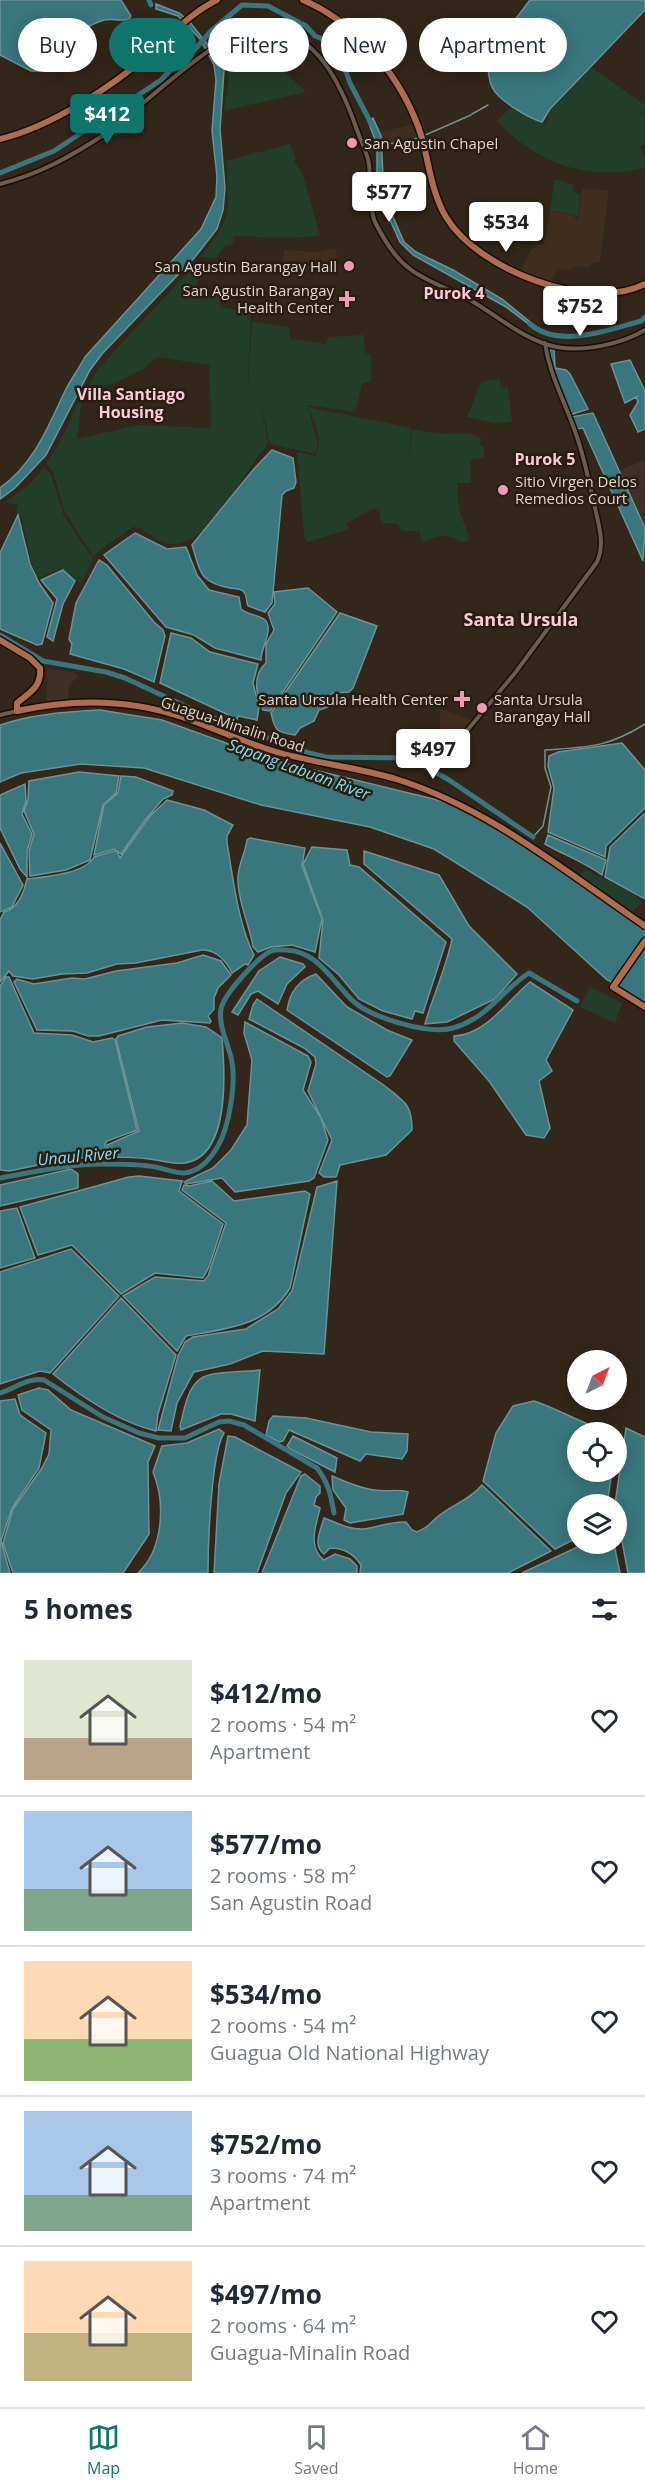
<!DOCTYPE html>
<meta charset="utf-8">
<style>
:root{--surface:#fff;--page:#f2f2f3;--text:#1f2937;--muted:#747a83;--line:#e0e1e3;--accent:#0f766e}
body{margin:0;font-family:"Open Sans",sans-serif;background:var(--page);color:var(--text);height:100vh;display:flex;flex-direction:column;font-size:22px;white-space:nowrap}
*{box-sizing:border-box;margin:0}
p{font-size:20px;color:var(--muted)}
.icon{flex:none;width:33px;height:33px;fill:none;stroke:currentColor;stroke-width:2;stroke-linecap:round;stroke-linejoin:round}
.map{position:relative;height:1573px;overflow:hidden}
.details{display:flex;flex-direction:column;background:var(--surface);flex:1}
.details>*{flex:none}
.guide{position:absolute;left:18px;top:18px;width:609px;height:54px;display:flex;gap:12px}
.needle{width:39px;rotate:42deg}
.buttons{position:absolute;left:567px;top:1350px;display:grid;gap:12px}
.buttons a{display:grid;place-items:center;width:60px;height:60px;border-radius:50%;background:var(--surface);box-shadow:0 3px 15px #0003;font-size:30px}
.price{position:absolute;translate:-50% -51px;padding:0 14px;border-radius:6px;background:#fff;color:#222;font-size:20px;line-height:39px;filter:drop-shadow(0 2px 3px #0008)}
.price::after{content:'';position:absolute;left:50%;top:36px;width:18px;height:14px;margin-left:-9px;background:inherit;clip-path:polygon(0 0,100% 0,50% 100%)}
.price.active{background:var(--accent);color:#fff}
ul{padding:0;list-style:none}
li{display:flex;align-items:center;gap:18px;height:150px;padding:0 24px}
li+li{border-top:2px solid var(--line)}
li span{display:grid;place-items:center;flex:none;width:168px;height:120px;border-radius:0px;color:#555}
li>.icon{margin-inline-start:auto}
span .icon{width:72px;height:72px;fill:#fffc;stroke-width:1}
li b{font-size:26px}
h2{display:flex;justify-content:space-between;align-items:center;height:72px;padding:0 24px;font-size:26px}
.pill{padding:0 21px;border-radius:27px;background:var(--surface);box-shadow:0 3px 15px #0003;font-size:21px;line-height:54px}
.pill.active{background:var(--accent);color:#fff}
.dock{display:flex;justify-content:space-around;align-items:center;height:84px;border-top:2px solid var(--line);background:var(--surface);font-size:16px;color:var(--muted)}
.dock a{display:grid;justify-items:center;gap:3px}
.dock .active{color:var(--accent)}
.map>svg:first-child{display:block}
</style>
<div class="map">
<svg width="645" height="1573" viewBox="0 0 645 1573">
<rect width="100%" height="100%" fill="#33261a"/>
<path fill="#402d1d" d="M414,124L419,136L388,144L383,143L381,132Z
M582,189L609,190L600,262H595L588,268L573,266L572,270L557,268L551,283L520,271L532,248L534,249L536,244L543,246L550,211L575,216V219L578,220Z
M335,248L338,258L320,272L282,266L284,250L318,252Z
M440,709L457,714L478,722L462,739L440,736Z"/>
<path fill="#402f25" d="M645,460L644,484L645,525L620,470Z
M47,669L74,672L78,677L69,685L68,699L47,701Z"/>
<path fill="#223e2b" d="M248,46H273L270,58L306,92L224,111L229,77L227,66L238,50Z
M591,67L645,105L643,114L645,116V143L640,147L645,158V168C589,182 536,163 497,121L511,107L546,125L550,111Z
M290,144L296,159L294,161L303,175L320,236L280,238L238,236L233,237V244L226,245L216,258L201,257C233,218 229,210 226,161Z
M555,179L575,185L573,191L580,195L578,216L550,210Z
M198,261L197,292L219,294L221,307L251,313L247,403L252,322L289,327L291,339L326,344L329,337L363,335L366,353L371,355V381L362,384L355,412L307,405V407H308L411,428L409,462L412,429L442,434L469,433L481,438L480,444L484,447V458L470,459L471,483H457C458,492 458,505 460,512C463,522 468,530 469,541L460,542C446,532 437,536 422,543L419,531H402L397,524L384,523L380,519L379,508L370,510L347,523L349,529L307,542L304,536L297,452L316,456C323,439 315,423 308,407L318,445L316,454L270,444L261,405L268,444C243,471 215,539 176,544C158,546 149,529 133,527L100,550L93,557L64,510L53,472L46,464L61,441L79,400L82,399L77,439L139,425L211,428L209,365L157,357L143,369L111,385L88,386L99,368Z
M500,379L501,388L508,387L512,422L494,423L467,417L481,382Z
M44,467L51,475L64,516L93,559L81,584L61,568L38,579L31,562L21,516L16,512L18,505L5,502L31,483Z
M584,869L634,894L642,903L631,912L578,877Z
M590,987L622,1003L615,1023L580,1007Z"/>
<path fill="#39767e" stroke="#6b9396" stroke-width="1.5" d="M0,0H121L131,16L129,19C120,22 113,18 104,20C88,25 73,35 58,47C56,57 51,62 46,71H31L0,55Z
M530,0H645V10L550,109L542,122C528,118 498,100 492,87C488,78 487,62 489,54Z
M156,4L179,13L189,21L212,50L224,70L220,129L225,188L223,210L217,229L195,257L102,354L90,370L46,455L15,488L0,499V488C35,463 48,426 66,389C72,378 79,368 85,357L201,229L216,197L217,176L212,131L216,80L214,65L200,39L178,16L156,9Z
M373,118L381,136L384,196L404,242L416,252L453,270L502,299L535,326L534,328L506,307L413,255L400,242L381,200L377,177V145L368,121Z
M550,348L554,349L555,368L566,370L570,374L588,409L570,415L551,366Z
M630,360L645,391V429L638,432L630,415L638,402L636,397L638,396L625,403L611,364Z
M593,413L645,528L643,561L583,428L576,429L571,417Z
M272,450L293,458L296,482L294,488L286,491L282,495L272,603L265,612L248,606C246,602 247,595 244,592C241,588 235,589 230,588C199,582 201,573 192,545L253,470Z
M18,515L30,564L39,583L53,603L42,644L37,645L0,629V553Z
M135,533L167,549L186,547L197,575L209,590L239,597L241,609C248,615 256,614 264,619C275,629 261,646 261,660L215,648L194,635L166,627L104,555Z
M99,560L107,565L154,622L163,630L165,636L154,682L124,669L70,654L72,644L69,639L76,603Z
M63,570L75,581L63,604L53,641L47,637L57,599L41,580Z
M308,588L337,612L270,711L263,710C256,695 252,675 266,663V644L274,630L268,613L275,604L274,592Z
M340,613L377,626L353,688L349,692L333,693L329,696L328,707L319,710L314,721L300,728L295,735C275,732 275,730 271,713Z
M171,633L191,638L210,652L258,664L253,683L259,707L257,720L238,716L237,719L160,683Z
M100,710L162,720L273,760L458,805L499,828L645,931V1003L606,979L527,907L434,849L370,827L261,805L144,768L81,764L21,773L0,782V725C32,714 67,712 100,710Z
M622,743L645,770V808L606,846L605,857L548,832L554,788L548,766L549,756L558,752Z
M79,772L119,776L116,793L103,805L90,860L66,870L30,876L29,851L34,834L24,811L28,800L29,781Z
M121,776L136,777L173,791L172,795L163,799L145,820L121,854L114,849L94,855L104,805L118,793Z
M25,784L26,801L22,814L32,834L27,851V877L20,869L0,828V795Z
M167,800L204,810L233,825L227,836V843C233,877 238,924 254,955L248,965L245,964L232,973C227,962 216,949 202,950L136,963L117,964L87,973L62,974L33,979L13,976L9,971L0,982V920L4,912C18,909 24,892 27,879C44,877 85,874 94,857L114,851H117L120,858L150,816Z
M645,813V899L605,877L610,847Z
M548,835L606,860L602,875C584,862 564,855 545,844Z
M250,838L305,848L302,866L322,919L315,952L292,945L271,947L258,952L253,947C250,926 238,902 238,881C237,866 245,855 247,840Z
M0,843L23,885L12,907L0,912Z
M312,847L347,850L350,865L359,867L446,942L423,1013L415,1011L412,1019L383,1011L359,999L339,975L319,958L323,920L303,864Z
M364,851L439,875L469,926L517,974L495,999L447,1022L425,1024C433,995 446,969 452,939L364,864Z
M203,955L221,961L231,975L218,988L214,998V1009L208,1016L211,1021L210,1023L162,1020L99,1036H88L73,1031L37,1030L14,982L17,979L34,984L72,978L85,979L116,971L177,963Z
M280,957L303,964L305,967L287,984L278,1004L258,991L251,994L238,1015L232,1012L259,971Z
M316,974L347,1007L387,1030L412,1040L390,1076L387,1077L287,1010C290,991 299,980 316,974Z
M6,977H9L34,1033L72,1035L93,1042L112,1038L115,1040L137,1130L107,1141L105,1144V1158H73L9,1171L0,1170V986Z
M530,982L573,1010L546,1060L552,1071L539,1081L550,1128L544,1138L526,1135L489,1081L454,1041V1036C487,1034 507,1001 530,982Z
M257,999L385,1086C404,1102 412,1103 412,1130L386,1155L340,1165L336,1177H324L319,1173L332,1140L308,1091L316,1064L315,1057L304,1048L249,1019L253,1005Z
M245,1022L308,1056L311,1062L303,1090L321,1118L328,1140L314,1178L309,1181L235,1192L222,1178L186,1184L184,1182L213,1168L231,1150L247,1125L252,1060L244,1033Z
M182,1023L206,1027L222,1038C225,1072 230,1156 185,1163C174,1165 160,1160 149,1159C135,1157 121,1157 107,1157V1145L139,1131L116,1039L118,1036L147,1027Z
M71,1169L78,1174V1188L0,1206V1185Z
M139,1176L182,1181L179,1191L223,1224L209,1267L203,1278L155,1273L121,1294L72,1245L38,1255L20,1207L129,1177Z
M212,1181L234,1201L305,1191L310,1194L290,1288C267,1326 225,1329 186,1336L177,1351L123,1296L155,1277L204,1281L208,1276L226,1223L182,1190L184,1185L189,1186Z
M337,1181L324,1354L263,1351L230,1364L194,1372L177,1403L171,1431L158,1430L178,1356L185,1342L193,1337L246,1329L278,1309L292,1291L317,1187Z
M17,1208L35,1258L0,1268V1211Z
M71,1249L119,1296L50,1373L40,1371L0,1384V1272Z
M121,1298L176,1355L158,1414L156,1431C118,1422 83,1398 53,1374Z
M260,1370L255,1421L231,1414H221L181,1430L180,1426C184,1411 187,1388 200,1379C210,1371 247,1372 260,1370Z
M39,1388L48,1390L71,1410L155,1446L148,1462L149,1534L123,1573H13L3,1543L13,1509L42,1468L49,1454L51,1430L22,1410L18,1395Z
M15,1399L20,1415L46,1433L39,1468L12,1508L1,1541L10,1573H0V1401Z
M534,1401C562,1410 589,1429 618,1432L617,1441L616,1432H578V1472H612L607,1504H578L577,1538L555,1549L483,1481L496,1433L513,1406Z
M273,1416L306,1418L371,1432L408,1434L407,1451L402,1459L366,1454L360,1461L289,1430L283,1441L279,1442L266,1435L269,1421Z
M626,1428L645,1437V1573H628L615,1504Z
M219,1429L224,1433C211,1454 208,1545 208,1573H138C163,1550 166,1503 153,1472L162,1446L187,1443Z
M228,1436L235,1437L301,1472L286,1493L257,1573H214L219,1484Z
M293,1436L337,1458L335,1472L290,1449L287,1446Z
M305,1474L320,1486V1493L316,1497L314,1505L320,1508C316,1526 307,1547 324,1560L335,1554L350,1559L357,1566V1573H262L301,1476Z
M332,1476C346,1482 359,1488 374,1490C386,1492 397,1489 408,1492L403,1514L350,1523L344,1520L346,1508L333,1490Z
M482,1485L551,1551L508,1573H360L361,1565C354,1554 343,1548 330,1548L324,1554C312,1545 321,1530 324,1518C337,1523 350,1530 364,1529C379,1527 392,1521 406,1522L412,1530L417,1532C427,1527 429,1525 436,1518C451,1505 470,1500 482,1485Z
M584,1544H614L620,1573H522Z"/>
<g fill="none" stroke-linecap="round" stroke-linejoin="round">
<path stroke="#6b9396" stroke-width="1.5" d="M472,114L488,105
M423,136L471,115
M382,144L398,143L418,138
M533,837L543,826L551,787L545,768V750C587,747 607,748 645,724"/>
<path stroke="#39767e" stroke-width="5" d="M149,0L151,5
M0,173L54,151L161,80L173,67L183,63L211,31L242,5L268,6L306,26L315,36L325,40L342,61L350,83L372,125
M530,324C559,349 608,330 641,321L645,317
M0,635L43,661L106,672L125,678L200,713L309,753L326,757L410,758L449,780L533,837
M0,1178C34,1172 69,1164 103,1164C118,1164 134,1164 149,1166C160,1167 173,1173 184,1173C200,1172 211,1158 218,1146C229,1127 236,1084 232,1062C229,1045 218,1026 221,1009C224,994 257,958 271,951C275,949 279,950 284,950C317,949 333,983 354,1002C373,1018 429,1035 453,1028C488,1018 502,990 529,973L577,1001
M0,1393C14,1389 28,1377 44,1380L103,1417L139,1433L159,1438H185L219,1422L229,1421L244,1425L317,1468C328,1482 331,1495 334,1513"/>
<defs>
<path id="minor" d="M0,184C39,174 68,158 102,136C141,110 220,25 266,28C318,32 342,87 357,130C361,141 367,152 369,164C371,180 369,209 375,222C383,238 396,259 410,269C425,281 452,290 470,300C498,316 525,341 557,347C584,352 622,344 645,330
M0,715L17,711
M460,739L515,673L597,562C605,544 599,526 595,508C588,477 582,447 570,418C560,392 549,371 545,343"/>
<path id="major" d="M303,0C359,24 404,80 422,138C429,164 432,194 446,217C477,269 589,313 645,284
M0,139C51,127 113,86 152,52C173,33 192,12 217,0
M0,640L30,658L40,668C42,687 29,693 17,703V711C71,699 129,699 182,717C211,727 239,740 267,749C309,763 354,766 396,779C489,808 566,872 645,926
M645,941L613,987L645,1007"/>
</defs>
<use href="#minor" stroke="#1a0e05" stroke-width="7"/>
<use href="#major" stroke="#1a0e05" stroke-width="9"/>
<use href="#minor" stroke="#6b5c50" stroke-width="4"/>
<use href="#major" stroke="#af6d50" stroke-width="6"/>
</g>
<g fill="#f09ab7" stroke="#291c11" stroke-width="2">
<circle cx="352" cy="143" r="6"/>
<circle cx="349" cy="266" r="6"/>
<path d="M344 290h6v6h6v6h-6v6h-6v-6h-6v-6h6z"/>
<circle cx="503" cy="490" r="6"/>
<path d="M459 690h6v6h6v6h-6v6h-6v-6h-6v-6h6z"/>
<circle cx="482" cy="708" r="6"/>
</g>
<g text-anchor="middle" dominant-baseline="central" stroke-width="5" stroke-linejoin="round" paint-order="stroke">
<g font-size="15" fill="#dfd6cf" stroke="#291c11" text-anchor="start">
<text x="364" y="143">San Agustin Chapel</text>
<text x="337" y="266" text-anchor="end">San Agustin Barangay Hall</text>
<text x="334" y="290" text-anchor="end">San Agustin Barangay<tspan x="334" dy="17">Health Center</tspan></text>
<text x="515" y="481">Sitio Virgen Delos<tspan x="515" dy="17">Remedios Court</tspan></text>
<text x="448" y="699" text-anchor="end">Santa Ursula Health Center</text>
<text x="494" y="699">Santa Ursula<tspan x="494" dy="17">Barangay Hall</tspan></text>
</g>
<g font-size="15" fill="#dfd6cf" stroke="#291c11">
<text transform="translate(233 724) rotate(18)">Guagua-Minalin Road</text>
</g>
<g font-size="16" font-weight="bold" fill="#fbc9d9" stroke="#291c11">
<text x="454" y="293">Purok 4</text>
<text x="131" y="394">Villa Santiago<tspan x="131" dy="18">Housing</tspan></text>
<text x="545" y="459">Purok 5</text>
</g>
<g font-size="16" font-style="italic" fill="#7fe1ef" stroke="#291c11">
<text transform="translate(299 769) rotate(20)">Sapang Labuan River</text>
<text transform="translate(78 1156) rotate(-5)">Unaul River</text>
</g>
<g font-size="18" font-weight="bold" fill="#fbc9d9" stroke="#291c11">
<text x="521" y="619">Santa Ursula</text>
</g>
</g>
</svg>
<div class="buttons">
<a><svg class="needle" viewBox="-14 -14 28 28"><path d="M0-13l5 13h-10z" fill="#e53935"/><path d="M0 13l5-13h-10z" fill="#747a83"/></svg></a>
<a><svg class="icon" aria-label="locate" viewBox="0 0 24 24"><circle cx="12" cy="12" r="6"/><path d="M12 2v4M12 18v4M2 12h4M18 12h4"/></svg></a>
<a><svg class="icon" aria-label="layers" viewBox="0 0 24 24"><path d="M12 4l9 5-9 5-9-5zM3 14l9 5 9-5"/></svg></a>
</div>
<b class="price active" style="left:107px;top:145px">$412</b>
<b class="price" style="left:389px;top:223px">$577</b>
<b class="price" style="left:506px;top:253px">$534</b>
<b class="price" style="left:580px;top:337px">$752</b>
<b class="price" style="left:433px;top:780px">$497</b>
<div class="guide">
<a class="pill">Buy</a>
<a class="pill active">Rent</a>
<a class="pill">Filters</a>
<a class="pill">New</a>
<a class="pill">Apartment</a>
</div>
</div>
<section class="details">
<h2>5 homes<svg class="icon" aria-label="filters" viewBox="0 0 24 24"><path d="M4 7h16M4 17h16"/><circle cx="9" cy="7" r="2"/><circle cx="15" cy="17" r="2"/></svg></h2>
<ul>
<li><span style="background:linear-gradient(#dfe7d0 65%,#b9a48a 0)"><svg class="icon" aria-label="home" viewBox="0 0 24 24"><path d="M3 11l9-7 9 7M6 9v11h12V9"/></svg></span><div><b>$412/mo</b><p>2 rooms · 54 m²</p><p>Apartment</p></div><svg class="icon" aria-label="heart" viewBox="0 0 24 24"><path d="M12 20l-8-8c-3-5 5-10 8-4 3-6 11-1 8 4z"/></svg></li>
<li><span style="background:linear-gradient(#a9c7e8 65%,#7fa58c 0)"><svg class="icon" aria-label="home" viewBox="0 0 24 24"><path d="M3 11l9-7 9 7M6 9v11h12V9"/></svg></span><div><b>$577/mo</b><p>2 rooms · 58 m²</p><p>San Agustin Road</p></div><svg class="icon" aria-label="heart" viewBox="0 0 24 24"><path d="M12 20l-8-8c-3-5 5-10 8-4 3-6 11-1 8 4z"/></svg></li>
<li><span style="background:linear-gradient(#ffd9b3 65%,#8fb573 0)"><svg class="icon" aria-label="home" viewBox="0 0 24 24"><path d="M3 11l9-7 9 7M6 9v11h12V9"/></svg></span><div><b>$534/mo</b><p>2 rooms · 54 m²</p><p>Guagua Old National Highway</p></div><svg class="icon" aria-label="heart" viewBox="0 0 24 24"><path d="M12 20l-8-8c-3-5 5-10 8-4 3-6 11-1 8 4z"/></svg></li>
<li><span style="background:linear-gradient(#a9c7e8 70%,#7fa58c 0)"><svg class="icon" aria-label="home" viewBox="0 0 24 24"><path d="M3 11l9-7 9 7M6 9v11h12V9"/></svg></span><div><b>$752/mo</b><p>3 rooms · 74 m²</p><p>Apartment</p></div><svg class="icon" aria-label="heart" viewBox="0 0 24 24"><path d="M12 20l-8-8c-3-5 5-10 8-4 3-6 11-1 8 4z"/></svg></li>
<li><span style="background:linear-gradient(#ffd9b3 60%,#c2b280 0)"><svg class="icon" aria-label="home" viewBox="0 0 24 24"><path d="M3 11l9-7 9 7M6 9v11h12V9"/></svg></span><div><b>$497/mo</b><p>2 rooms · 64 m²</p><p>Guagua-Minalin Road</p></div><svg class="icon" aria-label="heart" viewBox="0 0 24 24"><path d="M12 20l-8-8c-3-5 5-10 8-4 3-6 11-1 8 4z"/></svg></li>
</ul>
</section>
<nav class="dock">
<a class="active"><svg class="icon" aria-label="map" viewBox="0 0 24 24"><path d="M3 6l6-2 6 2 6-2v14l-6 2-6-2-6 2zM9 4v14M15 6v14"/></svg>Map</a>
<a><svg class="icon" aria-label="saved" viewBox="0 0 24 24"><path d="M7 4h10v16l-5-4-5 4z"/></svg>Saved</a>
<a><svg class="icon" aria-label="home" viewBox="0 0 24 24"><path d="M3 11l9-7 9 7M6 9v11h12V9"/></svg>Home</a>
</nav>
